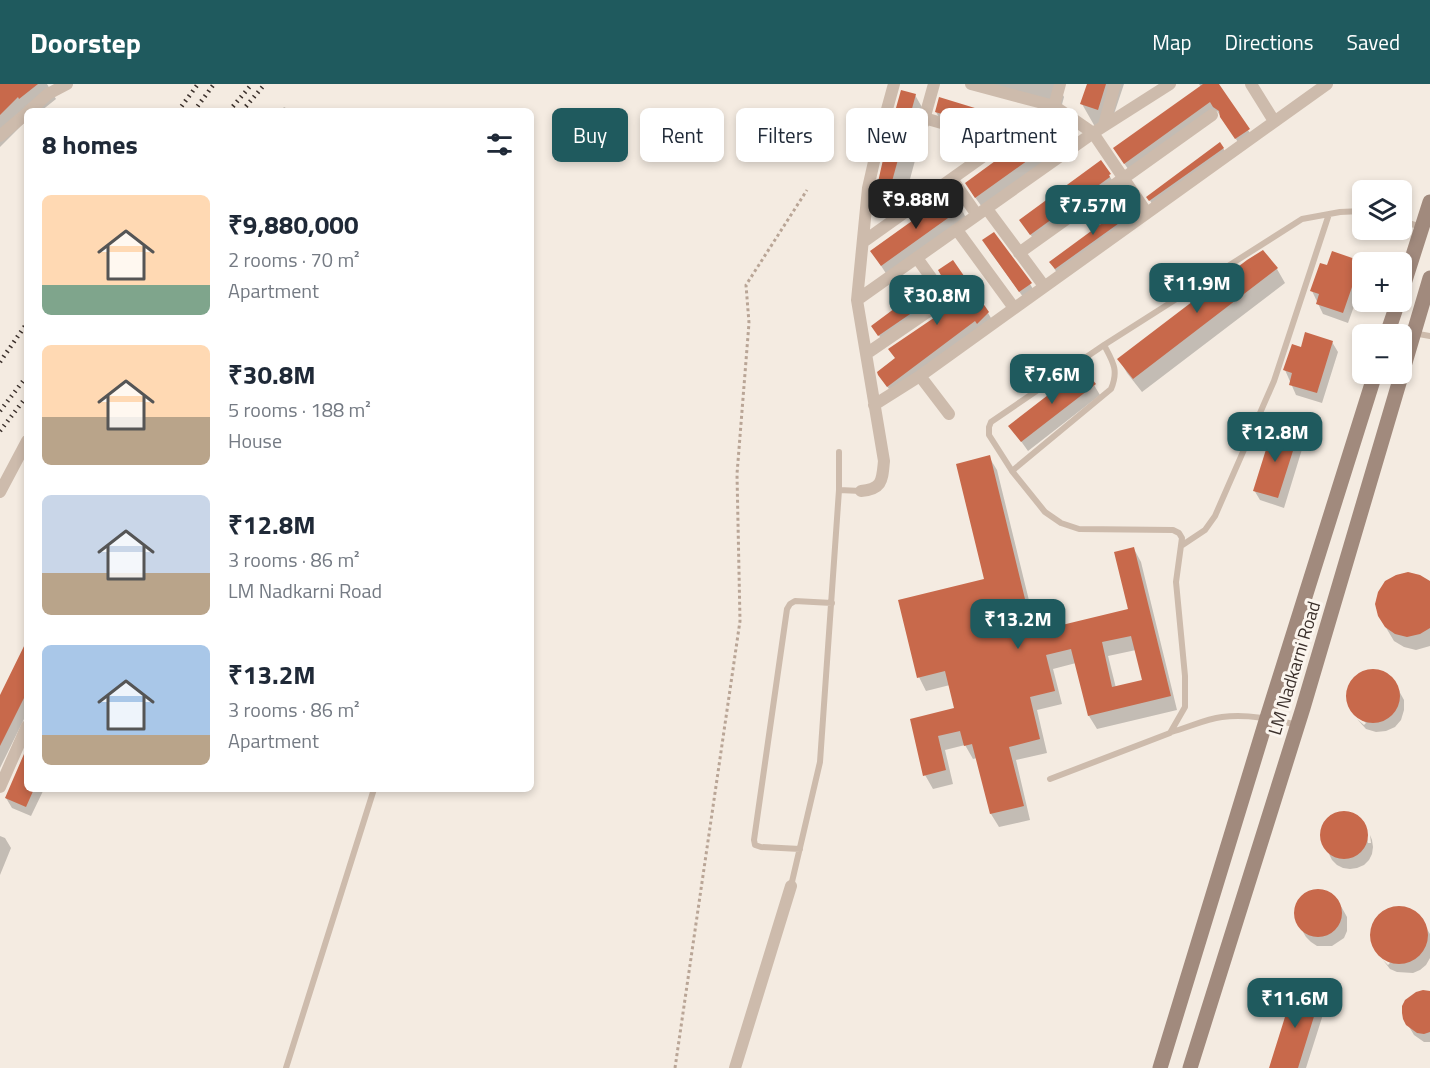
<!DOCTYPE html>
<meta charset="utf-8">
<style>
:root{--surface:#fff;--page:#f2f2f3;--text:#1f2937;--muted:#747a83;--accent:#1f5a5e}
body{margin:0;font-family:"Titillium Web",sans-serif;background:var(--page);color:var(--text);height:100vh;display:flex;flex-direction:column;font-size:22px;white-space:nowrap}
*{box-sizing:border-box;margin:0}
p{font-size:20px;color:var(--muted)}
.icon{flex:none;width:33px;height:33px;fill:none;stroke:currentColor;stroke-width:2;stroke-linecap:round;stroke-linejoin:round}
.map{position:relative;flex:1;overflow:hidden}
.side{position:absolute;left:24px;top:24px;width:510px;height:684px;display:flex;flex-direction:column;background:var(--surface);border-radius:9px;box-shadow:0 3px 9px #0003}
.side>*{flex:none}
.hud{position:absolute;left:552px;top:24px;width:570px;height:54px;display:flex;gap:12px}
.tools{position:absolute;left:1352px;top:96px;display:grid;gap:12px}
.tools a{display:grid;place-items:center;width:60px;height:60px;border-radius:9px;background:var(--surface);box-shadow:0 3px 9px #0003;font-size:30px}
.price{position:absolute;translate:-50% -51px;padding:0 14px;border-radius:12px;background:var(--accent);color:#fff;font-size:20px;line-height:39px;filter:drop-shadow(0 2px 3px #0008)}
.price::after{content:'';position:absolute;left:50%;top:36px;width:18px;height:14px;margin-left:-9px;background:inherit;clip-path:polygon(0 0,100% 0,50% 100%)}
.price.selected{background:#222;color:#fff}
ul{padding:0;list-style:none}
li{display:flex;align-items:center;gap:18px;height:150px;padding:0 18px}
li span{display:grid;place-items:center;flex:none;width:168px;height:120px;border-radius:9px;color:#555}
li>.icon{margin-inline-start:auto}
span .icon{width:72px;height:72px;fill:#fffc;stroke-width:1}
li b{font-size:26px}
h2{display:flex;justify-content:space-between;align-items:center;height:72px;padding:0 18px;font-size:26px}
.pill{padding:0 21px;border-radius:9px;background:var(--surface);box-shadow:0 3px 9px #0003;font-size:21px;line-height:54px}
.pill.selected{background:var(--accent);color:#fff}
header{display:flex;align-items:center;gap:36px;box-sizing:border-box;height:84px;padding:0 30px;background:var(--accent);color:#fff}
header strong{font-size:28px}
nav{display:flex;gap:33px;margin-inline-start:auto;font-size:21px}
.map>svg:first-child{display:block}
</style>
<header>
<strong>Doorstep</strong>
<nav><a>Map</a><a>Directions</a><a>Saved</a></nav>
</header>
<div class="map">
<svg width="1430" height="984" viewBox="0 0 1430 984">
<rect width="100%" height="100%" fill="#f4ebe1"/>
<path fill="#0003" fill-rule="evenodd" d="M0,0H47L56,15L41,27H27V36L0,63Z
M972,0H1057L1064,13L1060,28Z
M1088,0H1124L1109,45L1094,41L1082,20Z
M1199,0H1217L1254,55L1242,64L1217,27L1131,89L1121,75L1201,3Z
M915,11L927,32L903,121L891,118L880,97Z
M284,23L291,27H281Z
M936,28L1000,34L1012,54L1008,66L948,49Z
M1050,60L1056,70L982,123L972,109Z
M1223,64L1229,74L1156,127L1148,113Z
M1109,91L1115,101L1037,160L1021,137Z
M961,124L966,134L887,191L878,177Z
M1132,125L1140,138L1057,189L1051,179Z
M993,150L1030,200L1036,210L1026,217L989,166Z
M1263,168L1277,185L1285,199L1142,308L1127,289L1119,275Z
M1360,178L1362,181V200L1348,239L1323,230L1312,207L1328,183Z
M933,213L939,223L885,261L873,242Z
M988,229L994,239L894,312L879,291L896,275Z
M1332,258L1338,268L1322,319L1296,311L1285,286L1302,265Z
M1094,301L1100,311L1028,367L1010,342Z
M1297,352L1303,362L1284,424L1260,416L1254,406Z
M989,373L997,386L1037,549L1130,526L1134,465L1141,478L1177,626L1097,645L1089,632L1076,579L1053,585L1062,620L1037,626L1047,669L1016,676L1030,736L999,743L991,730L977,674L973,675L965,661L945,666L953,700L933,705L925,691L911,636L956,625L950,601L926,607L919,593L986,496ZM1136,566L1143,597L1116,604L1108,572Z
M1430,499V562L1416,566L1404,563L1394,557L1379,532Z
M27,570V629L0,684V614Z
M1376,586L1385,590L1393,596L1404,616V626L1401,636L1395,643L1386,647L1376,648L1366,645L1357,635L1364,641L1366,639L1353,627L1348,618L1347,608L1351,599L1357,592L1366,587Z
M27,668V705H44L31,732L12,724L6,714Z
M1344,729L1351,730L1358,733L1365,743L1368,759H1371L1370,751L1372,756L1373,763L1372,770L1369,776L1364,781L1357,784L1350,785L1343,784L1337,781L1332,776L1323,758L1322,751L1326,738L1331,733Z
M0,752L5,754L11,764L0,791Z
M1319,806L1332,810L1337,815L1347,833V847L1344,854L1332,862H1317L1311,858L1306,853L1296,836L1295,828L1296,821L1300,815L1311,807Z
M1400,824L1407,825L1420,834L1430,850V874L1426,881L1420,886L1413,889L1397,888L1390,885L1383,876L1388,881L1390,879L1377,868L1372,854L1374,839L1379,833L1385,828Z
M1430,909V958H1424L1414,951L1408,941Z
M1320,911L1326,921L1306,984H1270Z"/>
<path fill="#c8694b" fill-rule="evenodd" d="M0,0H38L19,15L18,13L0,31Z
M1087,0H1106L1098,26L1080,20Z
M1203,0H1219L1250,45L1235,55L1220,33L1219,27L1213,23L1210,18L1124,80L1113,64Z
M901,6L916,10L891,101L878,98L889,49Z
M939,13L1001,32L997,46L935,28Z
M1040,44L1052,59L975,114L965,99Z
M1220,58L1224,64L1149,117L1146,113Z
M1101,76L1111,90L1109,91L1110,93L1030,151L1019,136Z
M951,109L962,124L881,182L870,167Z
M1128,120L1131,124L1133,122L1136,127L1055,185L1049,178Z
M994,148L1032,199L1019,208L982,156Z
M1263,166L1278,184L1133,295L1117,275L1247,176Z
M1332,167L1361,177L1343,229L1316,220L1319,210L1310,207L1320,179L1327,181Z
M953,176L989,228L977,240L975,237L887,303L878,291L877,288L895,274L888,265L947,225L950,220L951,214L950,207L938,186Z
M926,201L935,213L878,252L871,242Z
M1305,248L1333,257L1317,309L1289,301L1292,289L1283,286L1292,260L1301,263Z
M1083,284L1096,300L1021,358L1008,342Z
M1273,343L1298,351L1278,414L1253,407Z
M990,371L1033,548L1128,525L1114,468L1134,463L1171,612L1088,632L1071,565L1046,571L1055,607L1030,613L1040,655L1009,663L1024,722L990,730L972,660L964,662L960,647L938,652L946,686L923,692L910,635L954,624L945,587L917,594L898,516L984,495L956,380ZM1131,552L1142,596L1112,603L1102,558Z
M1408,488L1420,491L1430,497V544L1420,550L1407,553L1395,550L1385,543L1378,532L1375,520L1378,508L1385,497L1396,491Z
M27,556V608L0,662V611Z
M1346 612a27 27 0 1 1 54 0a27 27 0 1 1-54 0Z
M27,663V705H34L26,723L5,714Z
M1320 751a24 24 0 1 1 48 0a24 24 0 1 1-48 0Z
M1294 829a24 24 0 1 1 48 0a24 24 0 1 1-48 0Z
M1370 851a29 29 0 1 1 58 0a29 29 0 1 1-58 0Z
M1295,901L1321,910L1298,984H1269Z
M1423,906L1430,907V948L1424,950L1417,949L1406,941L1403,935L1402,929V922L1405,916L1416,908Z"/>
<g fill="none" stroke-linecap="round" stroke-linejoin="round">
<path stroke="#b9a596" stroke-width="3" stroke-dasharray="3 3" stroke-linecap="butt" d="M675,984L740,537L737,390L749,239L746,201L807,106"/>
<path stroke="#cdbbac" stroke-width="6" d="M1401,137L1422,143
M1391,243L1413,249L1430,252
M1012,387L1111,305C1119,286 1113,278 1104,261
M839,406L861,407
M1181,462L1205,446L1215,432L1274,297L1329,130
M1171,648C1187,644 1205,635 1222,633C1248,630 1272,635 1298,641
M1050,695L1170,649L1185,623V592L1176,498L1182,454L1179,449L1173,446L1079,445L1061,439L1045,428L1012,387L989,351V343L991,338L1104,261L1302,135L1340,128L1362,127
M800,765L761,763L755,761L754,756L787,525L790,520L795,517L832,519
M791,802L820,678L839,406V368
M286,984L374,705"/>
<path stroke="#cdbbac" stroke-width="12" d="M971,0L1054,22L1093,49L1147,129
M1251,0L1274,37
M29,27L48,10L67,0
M924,34L1005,57
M1104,41L1115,0
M0,52L27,29
M918,57L934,0
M952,95L977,131
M987,125L1044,202
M957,146L1014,224
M863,158L1054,22L1060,0
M1019,169L1212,31
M857,216L1093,49L1170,0
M866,270L942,218L943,213L942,209L917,174
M920,292L949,330
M874,321L920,292L1327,0
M861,407C883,405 882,396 884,377L857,216L868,104L881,47L894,0
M0,408L27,357
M0,703L27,642
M735,984L791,802"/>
<path stroke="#a18a7d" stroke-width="15" d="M1401,209L1430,118
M1387,250L1398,218
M1160,984L1266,637L1375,290
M1190,984L1303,624L1430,194"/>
<path stroke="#3b302b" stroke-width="4.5" stroke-dasharray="1.5 4.5" stroke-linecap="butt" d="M178,27L198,0
M194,27L214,0
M229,27L252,0
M242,27L265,0
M0,278L27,239
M0,327L27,292
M0,347L27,312"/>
</g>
<g text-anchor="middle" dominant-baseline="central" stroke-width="6" stroke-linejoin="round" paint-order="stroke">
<g font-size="18" fill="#3b302b" stroke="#fbf5ee">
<text transform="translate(1294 584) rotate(-73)">LM Nadkarni Road</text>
</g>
</g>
</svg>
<div class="tools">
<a><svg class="icon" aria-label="layers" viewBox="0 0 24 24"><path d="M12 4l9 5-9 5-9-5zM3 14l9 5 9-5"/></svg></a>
<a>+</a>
<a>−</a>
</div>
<b class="price selected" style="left:916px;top:146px">₹9.88M</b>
<b class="price" style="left:1093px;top:152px">₹7.57M</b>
<b class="price" style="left:1197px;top:230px">₹11.9M</b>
<b class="price" style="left:937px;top:242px">₹30.8M</b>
<b class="price" style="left:1052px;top:321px">₹7.6M</b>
<b class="price" style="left:1275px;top:379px">₹12.8M</b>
<b class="price" style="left:1018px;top:566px">₹13.2M</b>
<b class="price" style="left:1295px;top:945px">₹11.6M</b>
<div class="hud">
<a class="pill selected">Buy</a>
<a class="pill">Rent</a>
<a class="pill">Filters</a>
<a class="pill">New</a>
<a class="pill">Apartment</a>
</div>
<section class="side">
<h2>8 homes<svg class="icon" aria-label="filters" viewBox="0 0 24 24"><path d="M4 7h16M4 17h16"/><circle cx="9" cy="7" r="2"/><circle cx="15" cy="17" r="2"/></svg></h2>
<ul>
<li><span style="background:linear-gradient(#ffd9b3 75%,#7fa58c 0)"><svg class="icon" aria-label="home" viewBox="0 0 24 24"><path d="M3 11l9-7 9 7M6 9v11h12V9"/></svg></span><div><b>₹9,880,000</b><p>2 rooms · 70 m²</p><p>Apartment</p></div></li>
<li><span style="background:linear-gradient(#ffd9b3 60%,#b9a48a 0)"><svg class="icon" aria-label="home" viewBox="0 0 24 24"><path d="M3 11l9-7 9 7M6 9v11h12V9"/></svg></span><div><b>₹30.8M</b><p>5 rooms · 188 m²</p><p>House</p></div></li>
<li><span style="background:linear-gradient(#c9d6e8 65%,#b9a48a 0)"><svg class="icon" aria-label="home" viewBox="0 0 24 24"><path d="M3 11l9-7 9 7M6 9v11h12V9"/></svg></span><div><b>₹12.8M</b><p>3 rooms · 86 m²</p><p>LM Nadkarni Road</p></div></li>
<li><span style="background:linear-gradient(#a9c7e8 75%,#b9a48a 0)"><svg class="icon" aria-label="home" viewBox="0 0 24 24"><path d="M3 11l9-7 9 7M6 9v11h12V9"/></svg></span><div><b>₹13.2M</b><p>3 rooms · 86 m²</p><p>Apartment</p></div></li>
</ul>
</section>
</div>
